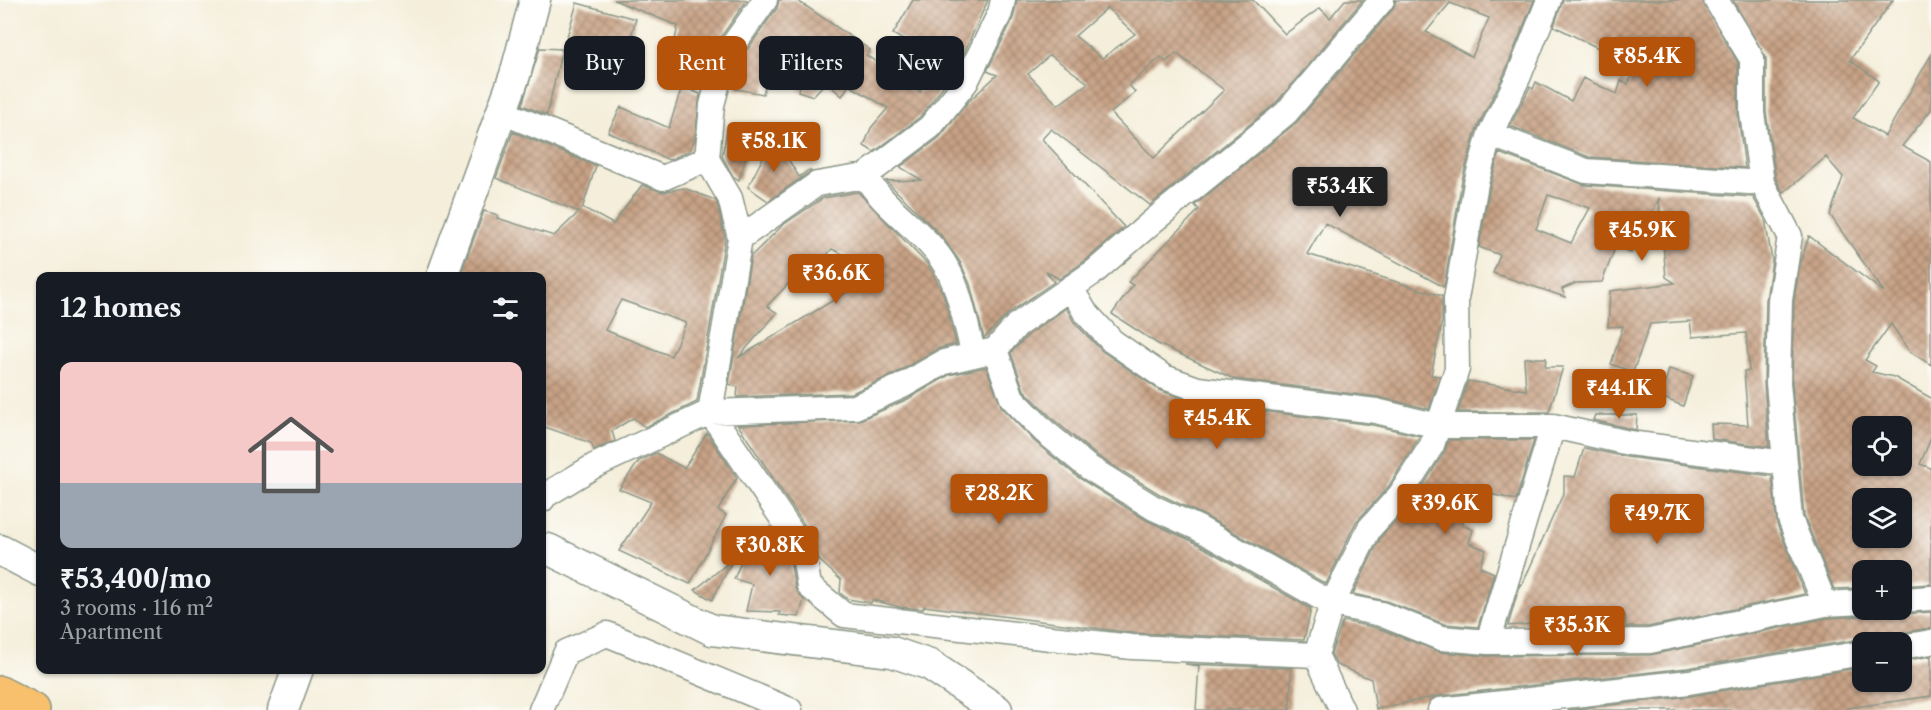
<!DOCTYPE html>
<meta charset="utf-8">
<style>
:root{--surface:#171b24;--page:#242831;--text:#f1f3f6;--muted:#9ea1a6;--accent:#b45309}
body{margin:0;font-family:"Libre Caslon Text",serif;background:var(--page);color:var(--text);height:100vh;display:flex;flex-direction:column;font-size:22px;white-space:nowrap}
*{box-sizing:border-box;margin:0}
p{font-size:20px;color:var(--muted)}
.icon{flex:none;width:33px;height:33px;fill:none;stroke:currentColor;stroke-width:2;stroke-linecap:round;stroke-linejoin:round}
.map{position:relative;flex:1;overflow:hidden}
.side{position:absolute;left:36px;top:272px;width:510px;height:402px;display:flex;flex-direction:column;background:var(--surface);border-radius:12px;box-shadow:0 2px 4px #0004}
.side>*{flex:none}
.top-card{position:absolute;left:564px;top:36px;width:570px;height:54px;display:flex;gap:12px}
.tools{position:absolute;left:1852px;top:416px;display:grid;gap:12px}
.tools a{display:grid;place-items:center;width:60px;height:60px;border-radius:12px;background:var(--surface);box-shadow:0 2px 4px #0004;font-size:30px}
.price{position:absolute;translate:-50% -51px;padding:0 14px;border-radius:6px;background:var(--accent);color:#fff;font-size:20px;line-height:39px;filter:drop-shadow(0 2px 3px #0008)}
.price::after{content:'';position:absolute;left:50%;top:36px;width:18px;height:14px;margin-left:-9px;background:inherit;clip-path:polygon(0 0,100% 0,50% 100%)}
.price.on{background:#222;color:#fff}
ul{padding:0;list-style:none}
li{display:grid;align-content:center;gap:12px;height:318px;padding:0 24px}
li span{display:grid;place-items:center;height:186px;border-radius:12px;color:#555}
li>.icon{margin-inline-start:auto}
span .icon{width:108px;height:108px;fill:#fffc;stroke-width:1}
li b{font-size:26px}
h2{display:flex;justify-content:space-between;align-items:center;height:72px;padding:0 24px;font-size:26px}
.pill{padding:0 21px;border-radius:12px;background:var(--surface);box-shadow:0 2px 4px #0004;font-size:21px;line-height:54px}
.pill.on{background:var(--accent);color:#fff}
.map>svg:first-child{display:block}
</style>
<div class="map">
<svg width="1931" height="710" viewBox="0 0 1931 710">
<defs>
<pattern id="building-cross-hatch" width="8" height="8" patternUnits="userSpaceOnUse" patternTransform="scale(1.5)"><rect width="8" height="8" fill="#c8a285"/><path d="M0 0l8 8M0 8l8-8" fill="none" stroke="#a2856e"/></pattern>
</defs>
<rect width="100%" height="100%" fill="#fdfcf7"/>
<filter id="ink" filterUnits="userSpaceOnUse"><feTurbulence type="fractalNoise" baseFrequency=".0167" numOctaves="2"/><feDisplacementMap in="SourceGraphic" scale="12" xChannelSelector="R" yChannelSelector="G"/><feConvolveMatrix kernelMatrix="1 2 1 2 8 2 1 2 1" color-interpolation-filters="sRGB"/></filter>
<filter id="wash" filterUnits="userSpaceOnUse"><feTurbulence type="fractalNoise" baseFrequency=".008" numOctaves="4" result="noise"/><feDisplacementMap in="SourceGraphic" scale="24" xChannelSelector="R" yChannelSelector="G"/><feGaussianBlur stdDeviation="1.35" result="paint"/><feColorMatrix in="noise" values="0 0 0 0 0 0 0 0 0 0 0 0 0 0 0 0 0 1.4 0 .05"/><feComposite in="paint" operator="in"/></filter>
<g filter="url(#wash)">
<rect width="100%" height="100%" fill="#f4eeda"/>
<g id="blocks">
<path fill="url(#building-cross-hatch)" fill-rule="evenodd" d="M614,0H747L713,48L703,82L676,77L683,51L673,48L678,26Z
M779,0H796L807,7L870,50L866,55L920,92L935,59L893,34L913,0H988L958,66L939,92L920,117L874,152L864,146L871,128L888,108L849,85L842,96L826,82L813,96L798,91L808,71L776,49L763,94L736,89L744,54L777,8Z
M1017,0H1253L1285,34L1320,8L1330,18L1345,0H1363L1276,103L1150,205L1051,129L1042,139L1124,227L1085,261L1059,279L1046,271L1054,282L1009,313L984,338L970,284L960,262L940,234L886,181L922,180L900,167L939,138L968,102L997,75L987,71L1013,19ZM1107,8L1135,34L1102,58L1075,36ZM1176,53L1224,90L1154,158L1111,113L1135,92L1129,85L1161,57L1166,62ZM1050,55L1088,83L1058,105L1028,74Z
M1396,0H1534L1505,72L1476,130L1462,180L1444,287L1325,223L1307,254L1442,296V322L1431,375L1440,376L1429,409L1378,397L1234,379L1158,344L1112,314L1133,285L1128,282L1199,210L1195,205L1297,122L1393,9ZM1450,3L1489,18L1472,57L1426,32Z
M1563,0H1702L1738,63V115L1745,168L1589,157L1510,126L1530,87L1533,89L1536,82L1571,101L1583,78L1617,94L1621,81L1628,84L1642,53L1613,38L1606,52L1554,26Z
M1733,0H1893L1850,60L1879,81L1853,118L1885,136L1931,55V110L1902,146L1931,162V365L1909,351L1891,324L1865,360L1876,366L1872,372L1894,377L1931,398V438L1920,464L1931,468V584L1902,586V570H1863V588L1834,589L1804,516L1792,383L1794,301L1799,269L1809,236L1884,292L1830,215L1843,177L1826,157L1783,193L1776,179L1766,112V58ZM1863,426H1902V465H1863ZM1863,498H1902V537H1863Z
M577,3L636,19L625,56L566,40Z
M540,48L562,49L547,115L522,105Z
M682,86L700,94L695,139L689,151L669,160L608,132L621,107L669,128Z
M728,126L752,136L739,180L733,176L722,156Z
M513,132L596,166L582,209L584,208L613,224L642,185L663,192L684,188L715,200L717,203L725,239L697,402L645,427L633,418L612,431L615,441L594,450L591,443L542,426V276H460L484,211L498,215L497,218L554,236L579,212L496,178ZM621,300L686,323L671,356L605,330Z
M774,136L799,177L809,170L811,171L768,201L748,187Z
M1499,153L1585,185L1753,197L1765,219L1772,260L1766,300L1764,383L1769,447L1712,439L1711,424L1748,425L1744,371H1749L1746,333L1692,337L1690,321L1650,324L1633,372L1611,364L1623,326L1608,327L1610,291L1675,283L1666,277L1659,199L1631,253L1617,243L1602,282L1576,283L1562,289L1565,297L1493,273L1500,255L1479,247L1490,186ZM1548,195L1590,208L1571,243L1536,229Z
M858,192L928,265L943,293L956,344L937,349L896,373L852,393L737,397L738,387L729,384L751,256L783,225L823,198ZM832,249L880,272L738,358L777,313L767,306L791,281L799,287Z
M1066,308L1074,322L1102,351L1159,390L1196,403L1373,425L1420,436L1389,486L1356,522L1326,584L1205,516L1161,495L1096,455L1054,420L1024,390L1011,353L1027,336Z
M1524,358H1546L1545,367H1563L1549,412H1458L1468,381L1526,390Z
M986,367L1002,408L1035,442L1079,478L1146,520L1192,541L1311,609L1304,640L1133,633L924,606L923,609L900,607L872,600L871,603L848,599L840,593L841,580L819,560L815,541L738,425L860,420L908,399L949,375Z
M1669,369L1693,376L1683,406L1661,397Z
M1595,415H1637L1636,430L1593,420Z
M707,433L737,478L718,510L726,515L690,584L619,551L651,502L619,489L639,461L656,453L684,468Z
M1449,440H1534L1516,500L1473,490L1462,525L1473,530L1469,543L1486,550L1480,567L1494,573L1478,627L1444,624L1386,601L1353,594L1381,537L1412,503L1444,453Z
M1584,448L1627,457L1772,476L1777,524L1805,594L1648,627H1626L1625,615L1508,626L1520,584L1522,585L1564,492V476L1575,477Z
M771,527L789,554L795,588L804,600L799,617L779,615L780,612L746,611L752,584L734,579L747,547Z
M734,558L712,600L695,590Z
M1875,609H1891L1903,614L1931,612V628L1900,633L1883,642L1861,639L1687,668L1438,696L1376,709L1371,679L1337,665L1331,654L1343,621L1377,628L1440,652L1488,656L1650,655L1827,618L1864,616Z
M1931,656V696L1848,708L1849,710H1568L1691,696L1863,667V681H1902V661Z
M1185,664L1291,668L1290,710H1196L1199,666Z"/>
</g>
</g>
<g filter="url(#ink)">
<use href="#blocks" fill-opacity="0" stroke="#8a9687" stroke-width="1.5"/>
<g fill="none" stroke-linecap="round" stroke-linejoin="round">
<defs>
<path id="minor" d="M765,0L725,56L712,105L707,159L730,198L740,238L710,412L803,549L809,586L844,615L1132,647L1316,655
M1382,0L1286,113L1153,221L1094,272L1017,325L995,350L1012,398L1044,431L1088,467L1154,508L1198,528L1332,604L1381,614L1441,638L1488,642L1650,641L1825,604L1863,602
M1716,0L1752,59V113L1762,183L1790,236L1780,300L1778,383L1790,519L1825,604
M502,112L663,178L707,159
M1490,134L1586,171L1762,183
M865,176C886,212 928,232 948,270C960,290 967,331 974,355
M740,238L817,184L865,176L930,127L966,82L1000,13L1003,0
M1071,288L1085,312L1112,341L1164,377L1198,389L1376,411L1438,426H1553L1629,443L1785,463
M542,500L546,495L594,466L710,412L855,407L902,386L944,362L995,350
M1902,600L1931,598
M1488,642L1553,426
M1902,647L1931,642
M541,710L566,652L607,634L790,710
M1342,710L1316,655L1332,604L1369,529L1400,495L1432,445L1457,369L1456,299L1476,183L1490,134L1518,78L1549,0
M1440,710L1689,682L1863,653"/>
<path id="tertiary" d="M442,276L515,75L535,0
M542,549H548L712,630L892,652L930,665L997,710
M0,550L40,571
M283,710L298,669"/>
<path id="primary" d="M0,693L33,710"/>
</defs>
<use href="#minor" stroke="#8a9687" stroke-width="27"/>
<use href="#tertiary" stroke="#8a9687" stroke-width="33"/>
<use href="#primary" stroke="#8a9687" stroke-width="36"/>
<use href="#minor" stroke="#fff" stroke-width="24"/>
<use href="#tertiary" stroke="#fff" stroke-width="30"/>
<use href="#primary" stroke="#f8bf6c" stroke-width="33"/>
</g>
</g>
</svg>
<div class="tools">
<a><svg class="icon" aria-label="locate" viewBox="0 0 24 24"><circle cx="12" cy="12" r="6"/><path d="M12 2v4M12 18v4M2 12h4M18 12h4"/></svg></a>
<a><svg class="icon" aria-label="layers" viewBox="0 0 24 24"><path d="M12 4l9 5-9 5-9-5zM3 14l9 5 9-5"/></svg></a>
<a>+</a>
<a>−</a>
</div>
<b class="price" style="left:1647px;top:88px">₹85.4K</b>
<b class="price" style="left:774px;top:173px">₹58.1K</b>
<b class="price on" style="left:1340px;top:218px">₹53.4K</b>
<b class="price" style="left:1642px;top:262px">₹45.9K</b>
<b class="price" style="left:836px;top:305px">₹36.6K</b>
<b class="price" style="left:1619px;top:420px">₹44.1K</b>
<b class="price" style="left:1217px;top:450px">₹45.4K</b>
<b class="price" style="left:999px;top:525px">₹28.2K</b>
<b class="price" style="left:1445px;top:535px">₹39.6K</b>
<b class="price" style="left:1657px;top:545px">₹49.7K</b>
<b class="price" style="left:770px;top:577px">₹30.8K</b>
<b class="price" style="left:1577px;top:657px">₹35.3K</b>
<div class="top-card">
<a class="pill">Buy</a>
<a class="pill on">Rent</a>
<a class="pill">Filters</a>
<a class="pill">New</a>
</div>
<section class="side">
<h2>12 homes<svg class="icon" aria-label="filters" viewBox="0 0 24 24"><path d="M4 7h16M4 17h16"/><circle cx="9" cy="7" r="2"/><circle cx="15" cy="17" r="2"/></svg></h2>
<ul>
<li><span style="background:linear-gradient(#f6c9c9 65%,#9aa5b1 0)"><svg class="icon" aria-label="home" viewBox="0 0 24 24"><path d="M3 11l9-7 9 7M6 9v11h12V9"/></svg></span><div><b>₹53,400/mo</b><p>3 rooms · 116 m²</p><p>Apartment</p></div></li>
</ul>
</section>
</div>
